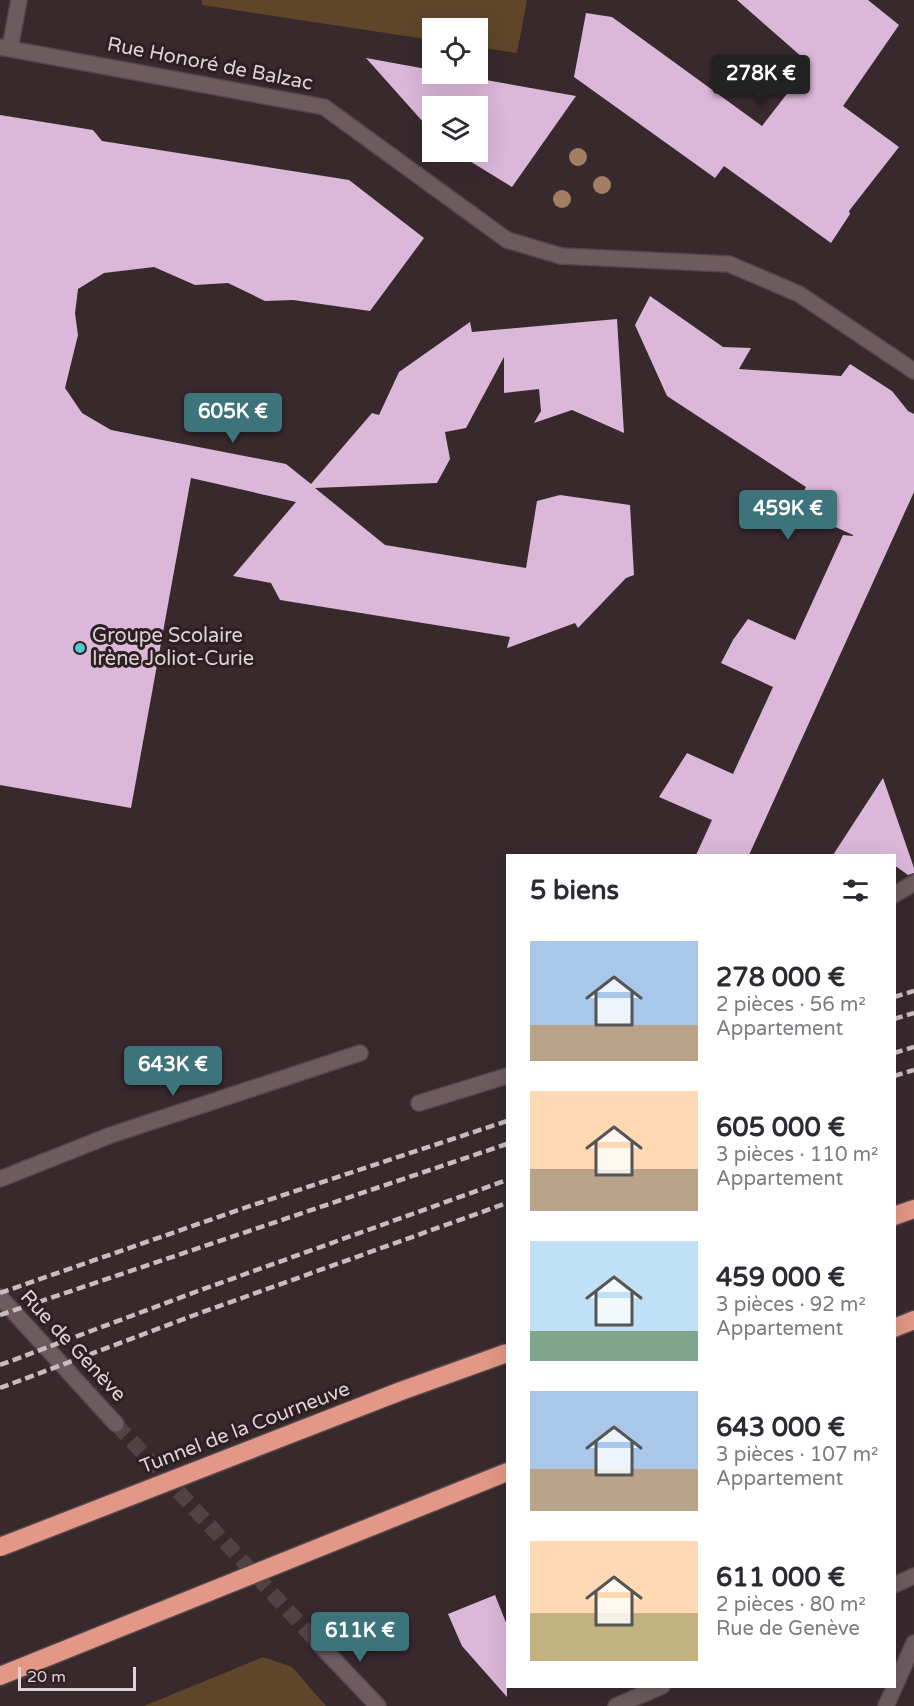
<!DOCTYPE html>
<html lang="fr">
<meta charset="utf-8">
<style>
:root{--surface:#fff;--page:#f2f2f3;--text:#2b2b33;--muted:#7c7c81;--accent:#3d737a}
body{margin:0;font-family:"Varela Round",sans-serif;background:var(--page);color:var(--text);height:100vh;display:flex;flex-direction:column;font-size:22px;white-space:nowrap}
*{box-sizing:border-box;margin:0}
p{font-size:20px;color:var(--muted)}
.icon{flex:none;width:33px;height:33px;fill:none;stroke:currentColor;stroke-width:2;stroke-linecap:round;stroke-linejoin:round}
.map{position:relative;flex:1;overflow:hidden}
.panel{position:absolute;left:506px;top:854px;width:390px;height:834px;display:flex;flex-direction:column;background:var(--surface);border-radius:0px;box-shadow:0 6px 24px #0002}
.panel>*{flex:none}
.buttons{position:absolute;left:422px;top:18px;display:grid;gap:12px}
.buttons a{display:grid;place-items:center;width:66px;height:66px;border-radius:0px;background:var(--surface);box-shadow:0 6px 24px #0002;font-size:30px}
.scale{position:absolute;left:18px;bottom:15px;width:118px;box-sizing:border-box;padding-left:6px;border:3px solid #ded3d6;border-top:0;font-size:16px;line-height:21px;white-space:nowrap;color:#ded3d6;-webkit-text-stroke:4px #2e1f23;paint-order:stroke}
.price{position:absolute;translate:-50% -51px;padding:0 14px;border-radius:6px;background:var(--accent);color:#fff;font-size:20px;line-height:39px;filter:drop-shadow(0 2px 3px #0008)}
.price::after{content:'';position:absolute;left:50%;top:36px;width:18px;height:14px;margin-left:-9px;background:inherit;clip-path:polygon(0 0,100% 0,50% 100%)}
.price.active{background:#222;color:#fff}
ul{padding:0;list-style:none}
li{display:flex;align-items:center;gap:18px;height:150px;padding:0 24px}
li span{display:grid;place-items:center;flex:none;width:168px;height:120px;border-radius:0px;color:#555}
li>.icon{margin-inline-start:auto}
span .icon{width:72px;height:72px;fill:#fffc;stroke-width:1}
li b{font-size:26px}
h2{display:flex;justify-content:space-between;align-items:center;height:72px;padding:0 24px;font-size:26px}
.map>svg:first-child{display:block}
</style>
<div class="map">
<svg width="914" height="1706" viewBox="0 0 914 1706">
<rect width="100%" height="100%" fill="#38292d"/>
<path fill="#5f452a" d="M202,0H527L517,53L477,47V28H432V40L202,5Z
M263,1657L292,1667L326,1706H144Z"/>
<path fill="#dbb7d9" d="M737,0H868L899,25L843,106L899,147L849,211L850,214L831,243L724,166L715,178L574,77L586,13L612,17L762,126L810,64Z
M366,58L432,70V74H452L576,96L512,187L455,152H477V106H432V132Z
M0,115L93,130L102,141L349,180L424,238L370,311L293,300L265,301L228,283L195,285L154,267L104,273L78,289L75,313L78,335L65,388L82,413L111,430L286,464L311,484L372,413L379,415L399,372L470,322L472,332L617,319L624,433L572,410L534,423L541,411L539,389L504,393V357L466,428L445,432L450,459L437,483L315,488L385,545L526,568L537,501L560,495L630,505L634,575L626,578L578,628L575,623L507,648L510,637L280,600L271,583L233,576L296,502L191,478L131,808L0,785Z
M650,296L723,347L751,348L739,369L841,376L850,364L892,391L908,411L914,414V492L749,855H696L712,820L659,797L687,753L733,774L773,687L721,663L733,640L748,619L795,640L843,535L853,536V535L794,508L806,487L667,396L635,325Z
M883,778L914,868V873L908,875L894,865V855H833Z
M495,1595L507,1625V1697L462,1646L448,1614Z"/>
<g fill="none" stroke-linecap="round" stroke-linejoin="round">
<path stroke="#514246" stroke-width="15" stroke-dasharray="15 8" stroke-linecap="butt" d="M116,1424L318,1643"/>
<defs>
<path id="lane" d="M886,1706L914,1643"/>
<path id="street" d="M0,47L324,107L507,240L561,256L729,264L799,294L914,371
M10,48L19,0
M894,895L914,883
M419,1103L507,1076
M0,1179L111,1135L360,1053
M0,1297L116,1424
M894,1585L914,1576
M318,1643L378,1706
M616,1706L662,1686"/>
<path id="highway" d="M894,1216L914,1209
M894,1328L914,1320
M0,1676L507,1472"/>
</defs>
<use href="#lane" stroke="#54474b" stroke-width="18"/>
<use href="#street" stroke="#54474b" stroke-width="18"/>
<use href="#highway" stroke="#54474b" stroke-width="21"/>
<use href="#lane" stroke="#6d5b5f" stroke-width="15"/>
<use href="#street" stroke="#6d5b5f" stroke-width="15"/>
<use href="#highway" stroke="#e39786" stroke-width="18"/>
<path stroke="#c8bcbf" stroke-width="4.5" stroke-dasharray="9 4.5" stroke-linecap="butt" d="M894,997L914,991
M894,1019L914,1013
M894,1053L914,1047
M894,1076L914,1070
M0,1293L247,1207L507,1121
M0,1315L507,1144
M0,1365L198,1291L507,1180
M0,1388L200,1313L507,1203"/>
<defs>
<path id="highway-bridge" d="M0,1547L401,1391L507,1353"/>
</defs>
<use href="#highway-bridge" stroke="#54474b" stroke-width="21" stroke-linecap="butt"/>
<use href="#highway-bridge" stroke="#e39786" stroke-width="18"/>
</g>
<g fill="#a27e63">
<circle cx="578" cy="157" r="9"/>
<circle cx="602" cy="185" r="9"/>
<circle cx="562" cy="199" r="9"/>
</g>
<circle fill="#52ccd0" stroke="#2e1f23" stroke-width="2" cx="80" cy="648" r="6"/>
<g text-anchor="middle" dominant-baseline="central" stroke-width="6" stroke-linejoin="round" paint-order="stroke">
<g font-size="20" fill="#ded3d6" stroke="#2e1f23">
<text transform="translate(210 64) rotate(11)">Rue Honoré de Balzac</text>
<text transform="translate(73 1346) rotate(47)">Rue de Genève</text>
<text transform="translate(245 1428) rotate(-21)">Tunnel de la Courneuve</text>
</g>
<g font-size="20" fill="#ded3d6" stroke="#2e1f23" text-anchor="start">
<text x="92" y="636">Groupe Scolaire<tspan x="92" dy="23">Irène Joliot-Curie</tspan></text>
</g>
</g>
</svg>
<div class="buttons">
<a><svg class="icon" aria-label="locate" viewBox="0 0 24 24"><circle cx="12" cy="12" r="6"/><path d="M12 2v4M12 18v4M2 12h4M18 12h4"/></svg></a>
<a><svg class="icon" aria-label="layers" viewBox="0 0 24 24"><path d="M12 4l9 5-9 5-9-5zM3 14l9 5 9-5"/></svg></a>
</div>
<div class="scale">20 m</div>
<b class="price active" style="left:761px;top:106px">278K €</b>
<b class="price" style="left:233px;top:444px">605K €</b>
<b class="price" style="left:788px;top:541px">459K €</b>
<b class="price" style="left:173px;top:1097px">643K €</b>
<b class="price" style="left:360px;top:1663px">611K €</b>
<section class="panel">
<h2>5 biens<svg class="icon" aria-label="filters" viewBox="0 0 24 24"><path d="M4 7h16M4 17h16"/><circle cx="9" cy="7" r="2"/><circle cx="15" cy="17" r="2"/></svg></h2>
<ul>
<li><span style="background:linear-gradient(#a9c7e8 70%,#b9a48a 0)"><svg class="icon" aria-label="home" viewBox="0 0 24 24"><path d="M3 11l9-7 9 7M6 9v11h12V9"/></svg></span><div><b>278 000 €</b><p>2 pièces · 56 m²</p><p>Appartement</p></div></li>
<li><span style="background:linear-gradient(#ffd9b3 65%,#b9a48a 0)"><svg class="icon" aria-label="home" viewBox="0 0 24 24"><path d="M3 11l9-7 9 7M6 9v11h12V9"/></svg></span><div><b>605 000 €</b><p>3 pièces · 110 m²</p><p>Appartement</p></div></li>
<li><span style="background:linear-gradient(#bfe0f5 75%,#7fa58c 0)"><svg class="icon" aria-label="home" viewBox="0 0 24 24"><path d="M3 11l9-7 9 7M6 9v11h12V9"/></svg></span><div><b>459 000 €</b><p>3 pièces · 92 m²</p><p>Appartement</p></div></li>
<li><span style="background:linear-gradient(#a9c7e8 65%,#b9a48a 0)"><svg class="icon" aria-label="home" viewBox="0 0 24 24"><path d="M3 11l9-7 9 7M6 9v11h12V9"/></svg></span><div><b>643 000 €</b><p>3 pièces · 107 m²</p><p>Appartement</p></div></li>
<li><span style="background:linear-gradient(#ffd9b3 60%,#c2b280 0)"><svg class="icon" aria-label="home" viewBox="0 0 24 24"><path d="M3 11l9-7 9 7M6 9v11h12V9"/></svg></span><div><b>611 000 €</b><p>2 pièces · 80 m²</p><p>Rue de Genève</p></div></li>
</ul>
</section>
</div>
